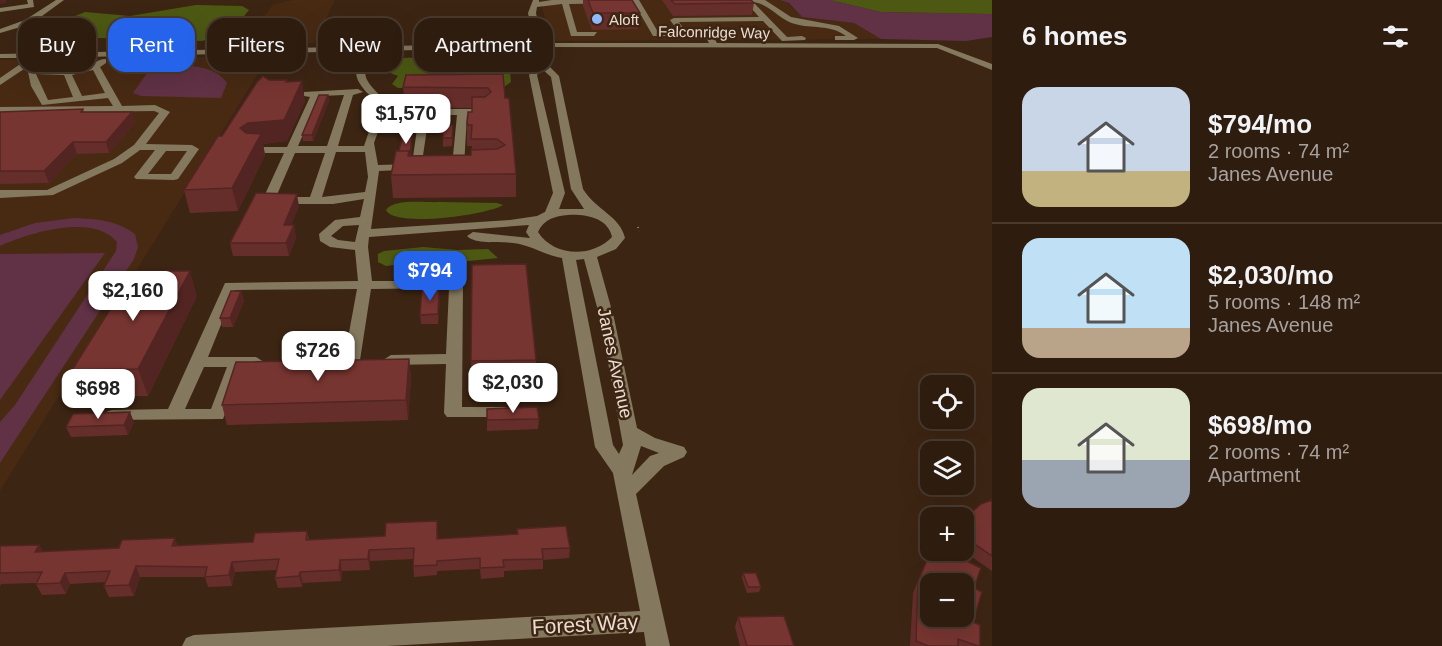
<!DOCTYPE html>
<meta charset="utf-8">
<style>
:root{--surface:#2e1c0e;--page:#362517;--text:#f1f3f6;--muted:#a7a19e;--line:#493a2e;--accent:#2563eb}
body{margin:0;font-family:Helvetica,sans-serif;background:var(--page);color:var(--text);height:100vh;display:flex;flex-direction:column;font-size:22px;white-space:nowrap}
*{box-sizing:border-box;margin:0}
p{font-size:20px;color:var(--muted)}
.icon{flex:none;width:33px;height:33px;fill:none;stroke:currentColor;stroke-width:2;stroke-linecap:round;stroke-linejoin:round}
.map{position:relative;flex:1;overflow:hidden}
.details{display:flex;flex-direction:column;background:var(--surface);width:450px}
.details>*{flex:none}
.banner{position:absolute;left:18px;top:18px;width:570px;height:54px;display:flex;gap:12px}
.controls{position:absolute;left:920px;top:375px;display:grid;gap:12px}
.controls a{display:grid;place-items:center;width:54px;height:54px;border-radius:12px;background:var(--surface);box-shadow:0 6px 24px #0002,0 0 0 2px var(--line);font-size:30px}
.price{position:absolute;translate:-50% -51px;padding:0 14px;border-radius:12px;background:#fff;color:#222;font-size:20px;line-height:39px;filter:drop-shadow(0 2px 3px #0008)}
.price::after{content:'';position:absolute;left:50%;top:36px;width:18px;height:14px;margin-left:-9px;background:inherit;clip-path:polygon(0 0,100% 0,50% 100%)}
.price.selected{background:var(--accent);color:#fff}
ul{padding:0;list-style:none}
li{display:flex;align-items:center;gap:18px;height:150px;padding:0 30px}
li+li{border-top:2px solid var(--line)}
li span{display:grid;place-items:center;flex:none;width:168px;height:120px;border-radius:18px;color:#555}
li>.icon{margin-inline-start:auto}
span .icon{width:72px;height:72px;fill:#fffc;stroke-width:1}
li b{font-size:26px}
h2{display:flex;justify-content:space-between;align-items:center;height:72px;padding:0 30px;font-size:26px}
.tag{padding:0 21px;border-radius:18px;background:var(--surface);box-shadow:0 6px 24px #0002,0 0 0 2px var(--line);font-size:21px;line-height:54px}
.tag.selected{background:var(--accent);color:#fff}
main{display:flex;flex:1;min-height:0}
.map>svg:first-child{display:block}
</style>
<main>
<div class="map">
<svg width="992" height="646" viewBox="0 0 992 646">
<rect width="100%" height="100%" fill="#3d2513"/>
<path fill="#482a13" d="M293,0H335L314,43L245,44L273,4Z
M540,0H780L788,3L802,17L854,23L881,39L551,41Z
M269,56L0,491V60Z"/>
<path fill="#613145" d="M780,0H830L881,12L992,14V37L966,41L881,39L854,23L802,17L789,3Z
M152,66C175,66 212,61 227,83L221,98L141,96L133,93Z
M74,218C97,219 116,220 135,234L138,247L134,259L0,463V422L15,405L116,251L117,242C93,213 29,233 0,246V235L35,223Z
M105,253L0,400V254Z"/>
<path fill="#4d5913" d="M830,0H992V14L881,12Z
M196,5L242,6L249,10L231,32L202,41L65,37L52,34L73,17L85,12L130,16Z
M489,56L503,58L509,63L511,82L504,87L398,88L392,84L398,76L385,71L397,58Z
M440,202L497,203L503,205C488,215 394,228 386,210C394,198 426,203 440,202Z
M423,247L458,250L488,249L498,258L439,264L419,262L386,266L378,262V254L384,251Z"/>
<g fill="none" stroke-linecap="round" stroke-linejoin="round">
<path stroke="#927e6f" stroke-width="2" stroke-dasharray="1 3" stroke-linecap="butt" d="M638,227L639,231"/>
<path fill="#84795e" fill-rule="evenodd" d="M27,0H33L34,7L0,12V8L28,4Z
M56,0H64L31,24L0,33V29L25,20Z
M533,0H539V2L552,0H639L658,32H679L670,20L674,18L759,17L744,0H765L791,17L839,26L858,38L854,40H835V36H846C830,24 812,29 795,24C779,20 770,4 753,2L787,37L802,36L806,38L805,40L782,41L763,21L679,22L686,32H711L717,43L938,44L992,64V70L937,48L543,47L546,63L559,76L583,189C596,210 620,216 625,238L616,249L597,257L614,318L637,428L655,438L684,447L687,452L684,457L664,466L636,494L670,646H646L644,632L387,646H182L186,638L194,635L640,611L613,473L595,447L562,258C544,255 531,245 513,243C500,241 476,245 467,236L473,232L530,238L526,232L529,225L369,237L368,247L372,281H461L463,284L462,407H505L511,409L514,413L511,417H447L444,413L446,364L391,365L383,360L391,355L446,354L449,288L371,289L360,360L352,365L344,360L357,289L235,290L208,357H256L264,362L256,367H243L223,419L106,420L103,416L106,412L112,410L168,409L225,283L358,281L355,250L330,247L320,241L319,234L335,220L360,217L364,199L333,204H264L262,201L284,153H252L247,150L252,147H287L310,97L304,96V92L358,89L363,92L353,95L338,146H364L378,105C371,95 352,82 357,68C360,62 365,57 368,51L37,58L35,69C50,70 65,71 79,69C89,67 97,59 106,59V63L100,67L122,106L155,105L170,112L146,144L192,145L199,149L178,179L174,180L136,179L134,177L155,150H140L122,163L53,195L0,198V190H47L114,159L134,145L159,113L154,111L0,113V107L113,106L108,98L42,105L31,86L27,67L0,85V78L29,58H0V54L534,43L528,13ZM634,3L653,36H705L709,43H542L536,13L537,7L562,4L571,36H594L597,32H577L569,4ZM535,47L538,64L529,75L553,193L545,212L537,216L510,220L371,229L379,171L421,169L429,115H457L452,166L458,169L464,166L467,115H484L489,112L484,109H386L388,105C381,94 361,82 366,68C368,62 373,57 376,51ZM542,69L551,77L571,189L584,209H559L565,193L537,75ZM93,70L105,93L82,96L72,75ZM36,74L64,75L73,97L48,100ZM344,95L327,146H298L320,96ZM384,115H419L412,164L378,165L374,143ZM166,151H187L171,174H148ZM336,152H365L368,177L365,192L322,197ZM295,153H325L310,197H276ZM568,215C586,214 608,218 612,237C592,258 554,257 538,232C544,219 555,216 568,215ZM359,225L355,242L338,240L331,236L343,226ZM584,259L600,318L623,445L619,454L613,445L576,260ZM204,367H227L211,409H185ZM641,446L659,453L650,456L632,475Z"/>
</g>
<path fill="#662e2a" d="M583,0H632L640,13L638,29L592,30L583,6Z
M662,0H751L754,3L752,15L673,16Z
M503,74L505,98L516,174V197L393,198L391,175L399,151L412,138V146L411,156L471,155L472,146H467V125L472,112V108L405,107L403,87Z
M269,80L287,82L305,101L287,141L263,144L265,155L238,211L190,213L184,190L222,136Z
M328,95L329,101L313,141H303L302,135Z
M83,109L84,112H132L135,123L109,153L77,154L49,183L0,184V112Z
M453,133L452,146L443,147V138Z
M299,206L291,225H294L296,238L289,256H233L230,243Z
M439,288L440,298L438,324H421L420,315Z
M241,291L244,301L233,327H222L220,318Z
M197,296L148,396L84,397L72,370Z
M409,359L411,378L408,420L227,425L222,405Z
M536,360L535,387L472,388L471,361Z
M487,409L539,419L538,429L487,431Z
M134,422L128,435L71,437L66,427Z
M992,500V571L962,550H963V520Z
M517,529L570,548L569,558L543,560V569L504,571V577L481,579L480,569L437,571V575L414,577L413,559L370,561V570L342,571L341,581L303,583L302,587L278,588L275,578L277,570L235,572L232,586L208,587L205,577H140L134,596L109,597L104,586L106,582L70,584L66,594L42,595L36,584V583L1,584L0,586V546L39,545L43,552L253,542L307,531L309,540L385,536L438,532V539L517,534Z
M931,550H944L974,588L973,622L980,646H910L913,593Z
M743,573L761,587L759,592L747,593L742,578Z
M738,617L794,646H740L735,627Z"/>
<path fill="#532522" d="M0,0H6V3L0,4Z
M302,81L305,101L287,141L263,144L265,155L238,211L232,188L240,128Z
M328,95L329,101L313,141L312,135Z
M132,112L135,123L109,153L106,142Z
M412,138V146L410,161L408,156Z
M73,142L77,154L49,183L44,171Z
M297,194L299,206L286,238L284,225Z
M294,225L296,238L289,256L286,243Z
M190,271L197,296L148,396L138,369Z
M439,288L440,298L438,324V314Z
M241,291L244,301L233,327L230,318Z
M409,359L411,378L408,420L406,400Z
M130,412L134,422L128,435L124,425Z
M175,538L179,549L172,546Z
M39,545L45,555L35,552Z
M369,550L370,561V570L368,559Z
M340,560L342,571L341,581L339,570Z
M232,562L235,572L232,586L229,575Z
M136,566L140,577L134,596L129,585Z
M300,572L303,583L302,587L299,576Z
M65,573L70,584L66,594L60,583Z"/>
<path fill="#773531" stroke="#532522" stroke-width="1.5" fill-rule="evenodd" d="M588,0H632L640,13H593Z
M671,0H751L754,3L675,4Z
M503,74L505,98H509L516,174L391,175L396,151H409L408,156L471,155V150L497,149L505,145L497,139H471L472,125H467L468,112H472V97H485L491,92L488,88L403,87L406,75Z
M263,76L269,80H287L286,82L302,81L284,120L248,123L240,128L246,133L261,134L232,188L184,190L218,136H222L257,82Z
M319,95H328L312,135H302Z
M83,109L81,112H132L106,142H73L44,171H0V112Z
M443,125H453L452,138H443Z
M402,138H412L410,153L409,151H399Z
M256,193L297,194L284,225H294L286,243H230Z
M526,264L536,360L471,361L472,265Z
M134,271H190L138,369L72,370Z
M439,288L438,314L420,315L422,289Z
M231,291H241L230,318H220Z
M409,359L406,400L222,405L236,362Z
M537,407L539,419L487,420V409Z
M130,412L124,425L66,427L73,414Z
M992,500V556L963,536V520L981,504Z
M437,521V539L518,534L517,529L566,526L570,548L542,549L543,559L503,560L504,567L480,568V558L437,561V565L413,566L414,548L369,550L368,559L340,560L339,570L300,572L299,576L275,578L279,559L232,562L229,575L205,577L207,567L136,566L129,585L104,586L110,571L65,573L60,583L36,584L42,572L0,573V546L39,545L35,552L119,548L122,540L175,538L172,546L253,542L255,533L307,531L306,540L385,536L386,523Z
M931,550H944L981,568L974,588L982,592L973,622L980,625V646H978L958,639V646H928L916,641L918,582ZM930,584H963V616H930Z
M743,573H756L761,587H748Z
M784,616L794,646H747L738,617Z"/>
<circle fill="#90b8fd" stroke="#3d2513" stroke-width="2" cx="597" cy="19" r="6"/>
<g text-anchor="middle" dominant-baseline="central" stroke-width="5" stroke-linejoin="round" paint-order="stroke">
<g font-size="15" fill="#ebdbcf" stroke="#3d2513" text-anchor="start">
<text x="609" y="19">Aloft</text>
</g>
<g font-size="15" fill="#ebdbcf" stroke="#3d2513">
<text transform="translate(714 32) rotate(1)">Falconridge Way</text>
</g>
<g font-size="18" fill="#ebdbcf" stroke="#3d2513">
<text transform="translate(615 363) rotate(78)">Janes Avenue</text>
</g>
<g font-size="21" fill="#ebdbcf" stroke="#3d2513">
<text transform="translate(585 624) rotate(-3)">Forest Way</text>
</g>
</g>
</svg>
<div class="controls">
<a><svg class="icon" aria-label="locate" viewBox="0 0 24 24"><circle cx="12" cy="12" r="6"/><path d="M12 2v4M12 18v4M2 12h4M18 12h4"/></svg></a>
<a><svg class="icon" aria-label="layers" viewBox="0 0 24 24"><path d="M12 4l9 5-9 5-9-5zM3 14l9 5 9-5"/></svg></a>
<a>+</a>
<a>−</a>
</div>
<b class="price" style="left:406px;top:145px">$1,570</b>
<b class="price selected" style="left:430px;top:302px">$794</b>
<b class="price" style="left:133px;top:322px">$2,160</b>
<b class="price" style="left:318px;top:382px">$726</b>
<b class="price" style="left:513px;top:414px">$2,030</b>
<b class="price" style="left:98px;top:420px">$698</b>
<div class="banner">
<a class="tag">Buy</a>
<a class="tag selected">Rent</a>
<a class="tag">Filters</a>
<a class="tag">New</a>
<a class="tag">Apartment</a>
</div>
</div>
<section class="details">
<h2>6 homes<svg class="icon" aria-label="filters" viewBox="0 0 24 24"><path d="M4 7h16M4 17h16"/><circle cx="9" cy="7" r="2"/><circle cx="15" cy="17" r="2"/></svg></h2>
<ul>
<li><span style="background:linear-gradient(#c9d6e8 70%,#c2b280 0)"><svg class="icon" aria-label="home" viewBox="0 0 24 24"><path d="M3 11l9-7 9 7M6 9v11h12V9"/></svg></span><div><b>$794/mo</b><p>2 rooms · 74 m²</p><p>Janes Avenue</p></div></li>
<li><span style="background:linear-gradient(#bfe0f5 75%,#b9a48a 0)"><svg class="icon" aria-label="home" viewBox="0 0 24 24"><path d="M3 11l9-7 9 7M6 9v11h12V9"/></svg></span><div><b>$2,030/mo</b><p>5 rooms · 148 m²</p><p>Janes Avenue</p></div></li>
<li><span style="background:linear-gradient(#dfe7d0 60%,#9aa5b1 0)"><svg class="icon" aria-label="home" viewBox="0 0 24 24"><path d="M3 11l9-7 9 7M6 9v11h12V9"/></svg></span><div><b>$698/mo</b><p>2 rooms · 74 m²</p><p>Apartment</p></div></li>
</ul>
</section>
</main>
